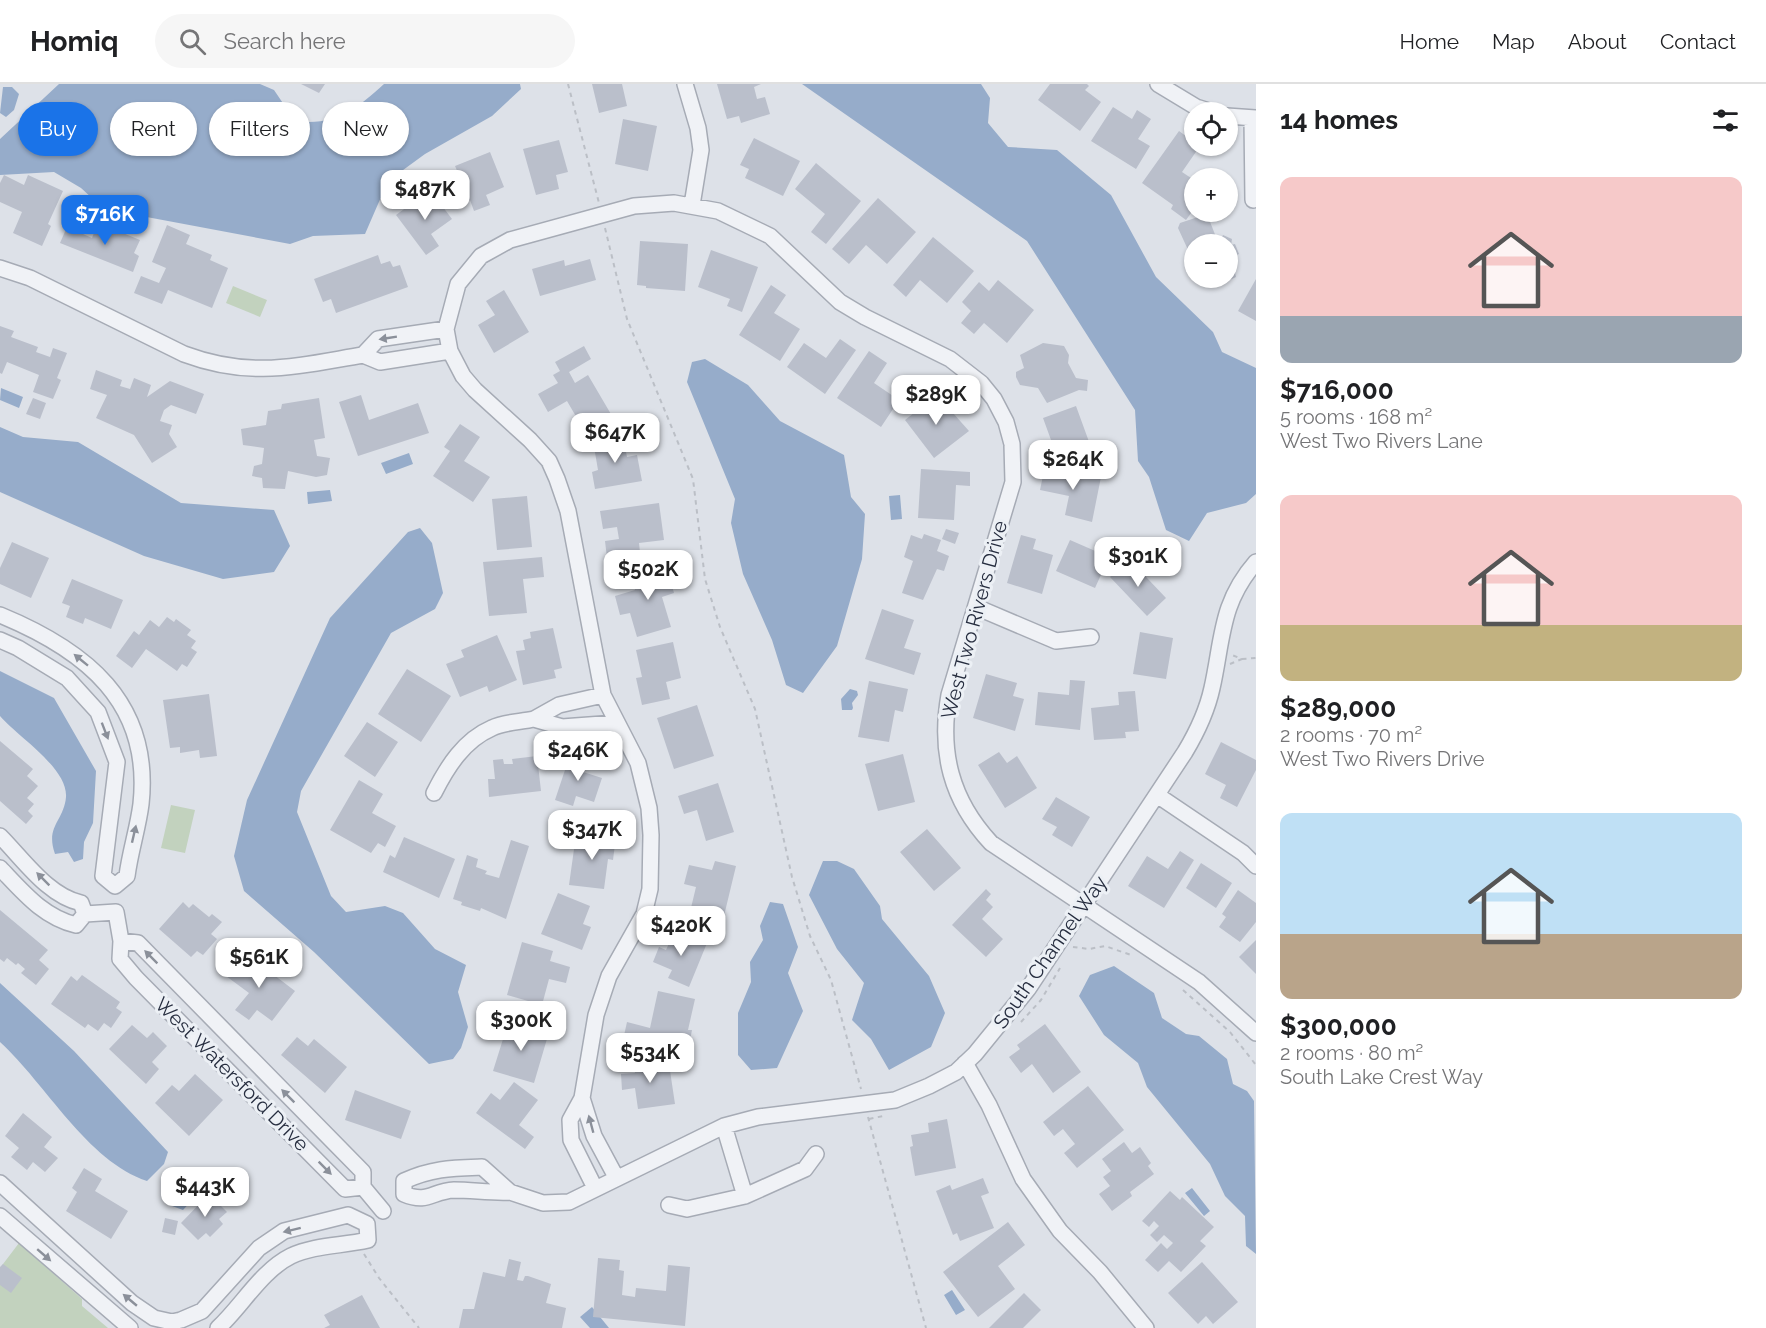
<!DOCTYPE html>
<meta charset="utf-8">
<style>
:root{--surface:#fff;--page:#f6f6f6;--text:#202124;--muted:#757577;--line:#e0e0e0;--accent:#1a73e8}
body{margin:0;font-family:Raleway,sans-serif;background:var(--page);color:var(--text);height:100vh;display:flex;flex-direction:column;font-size:22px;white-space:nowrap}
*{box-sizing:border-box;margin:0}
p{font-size:20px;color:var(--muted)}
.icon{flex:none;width:33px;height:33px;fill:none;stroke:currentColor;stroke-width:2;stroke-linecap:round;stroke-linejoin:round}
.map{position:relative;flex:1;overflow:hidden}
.drawer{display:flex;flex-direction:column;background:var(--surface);width:510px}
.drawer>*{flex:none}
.hud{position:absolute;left:18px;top:18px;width:570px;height:54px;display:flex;gap:12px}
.fabs{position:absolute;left:1184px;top:18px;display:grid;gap:12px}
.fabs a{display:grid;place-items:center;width:54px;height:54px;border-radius:50%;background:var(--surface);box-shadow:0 2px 4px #0004;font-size:30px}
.price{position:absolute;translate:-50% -51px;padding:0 14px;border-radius:12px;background:#fff;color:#222;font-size:20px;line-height:39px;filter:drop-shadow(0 2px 3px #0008)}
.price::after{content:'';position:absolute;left:50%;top:36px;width:18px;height:14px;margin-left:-9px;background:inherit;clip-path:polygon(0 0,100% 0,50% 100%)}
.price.on{background:var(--accent);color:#fff}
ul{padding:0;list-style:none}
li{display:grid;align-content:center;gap:12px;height:318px;padding:0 24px}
li span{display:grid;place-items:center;height:186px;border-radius:12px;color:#555}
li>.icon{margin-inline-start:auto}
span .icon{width:108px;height:108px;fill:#fffc;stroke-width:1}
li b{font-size:26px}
h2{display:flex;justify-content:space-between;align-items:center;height:72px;padding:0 24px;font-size:26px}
.tag{padding:0 21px;border-radius:27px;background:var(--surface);box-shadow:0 2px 4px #0004;font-size:21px;line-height:54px}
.tag.on{background:var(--accent);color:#fff}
header{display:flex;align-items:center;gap:36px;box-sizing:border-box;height:84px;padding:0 30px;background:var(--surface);border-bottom:2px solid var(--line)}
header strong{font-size:28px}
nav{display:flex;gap:33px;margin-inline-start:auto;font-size:21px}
.search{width:420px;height:54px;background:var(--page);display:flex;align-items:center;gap:15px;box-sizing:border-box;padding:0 21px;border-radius:33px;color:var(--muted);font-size:22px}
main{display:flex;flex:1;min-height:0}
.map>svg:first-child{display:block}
</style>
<header>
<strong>Homiq</strong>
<div class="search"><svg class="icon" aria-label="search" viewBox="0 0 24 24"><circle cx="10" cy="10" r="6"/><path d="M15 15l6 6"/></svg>Search here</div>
<nav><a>Home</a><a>Map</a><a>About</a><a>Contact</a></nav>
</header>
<main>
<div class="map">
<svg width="1256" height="1244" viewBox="0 0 1256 1244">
<rect width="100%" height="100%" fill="#dde1e8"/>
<path fill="#c2d2be" d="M233,202L267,216L260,233L226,219Z
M171,721L195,726L185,769L161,764Z
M19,1159L82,1215V1222L108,1244H0V1184Z"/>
<path fill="#96acca" d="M59,0H260L274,6L295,37C336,42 355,26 384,0H520L521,5L492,32L425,70L388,97L365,150L313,152L290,160L104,125L81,104L54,88L0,91V55Z
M802,0H981L990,14L988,39L1008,63L1057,66L1111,111L1156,193L1213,248L1222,268L1256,284V410L1246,419L1207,429L1189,457L1166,446L1149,393L1138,377L1135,326L1027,157Z
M3,3H12L19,10L14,26L6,33L0,29Z
M705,275L748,301L780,337L844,371L851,413L865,430L862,475L837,562L803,609L786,601L772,556L743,490L731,439L735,415L687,298L692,278Z
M1,304L23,313L19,324L0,316Z
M0,343L23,353L78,358L181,419L274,426L290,462L274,488L223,495L144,472L0,408Z
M409,369L413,380L386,390L381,379Z
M330,406L332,417L308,420L307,408Z
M900,411L902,435L891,436L889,412Z
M420,444L432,459L443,509L435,525L391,549L301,707L297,728L331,812L346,828L385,822L403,829L435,865L466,881L458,908L468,943L461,964L453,975L429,980L314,868L244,807L234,772L247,716L330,534L408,448Z
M0,587L54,614L96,687L93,739L84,758L83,775L74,778L68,768L55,770C45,742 64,737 66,713C68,684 18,653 0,632Z
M850,605L857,607L858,611L852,619L853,624L852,626H842L841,615Z
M823,777H837L854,785L880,822L882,835L929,892L945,929L931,963L889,986L871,955L852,936L864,899L837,865L809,811Z
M770,818L783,820L798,863L788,889L803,927L777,984L751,986L738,971V929L751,898L750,878L763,856L760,842Z
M1114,882L1154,909L1162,934L1186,950L1199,952L1227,975L1233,1000L1247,1007L1254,1017L1256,1170L1246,1162L1245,1132L1225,1112L1210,1080L1147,1003L1138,979L1104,951L1079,912L1090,891Z
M0,899L74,967L168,1068L164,1080L147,1097C87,1077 46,1000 0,958Z
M183,1097L194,1102L196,1112L183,1126L172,1122L168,1112Z
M1192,1104L1210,1127L1204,1132L1185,1109Z
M952,1206L965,1226L956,1231L944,1211Z
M592,1223L609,1244H590L580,1233Z"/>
<path fill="#babfcb" d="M301,0H325L319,9Z
M592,0H622L627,22L599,29Z
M717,0H761L754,3L757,15L765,13L770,30L741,39L739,32L727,35Z
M1050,0H1087L1089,2L1085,6L1101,18L1080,47L1038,16Z
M1113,23L1132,35L1137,26L1151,35L1138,55L1150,62L1136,85L1091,57Z
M623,35L657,42L648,87L615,80Z
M1179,47L1194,58V62H1200L1182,88L1194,96V125L1186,136L1171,125L1173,121L1142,99Z
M754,54L800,77L783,112L745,94L749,85L740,81Z
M559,56L568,88L556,91L559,105L536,111L523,65Z
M490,68L504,103L486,111L490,121L474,127L470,116L457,121L450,103L462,98L455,82Z
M816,79L861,117L826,160L811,148L825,130L795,105Z
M4,91L24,101L28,91L63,107L48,140L51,142L42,162L13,149L22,128L0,118V99Z
M430,106L452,135L431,150L439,162L426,171L396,131Z
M878,114L916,148L887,180L866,161L849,180L832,165Z
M1207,130L1216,153L1221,155L1223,151L1232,155L1231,161L1235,160L1239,170L1234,172L1238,182L1234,185L1236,193L1217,202L1212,194H1227V160H1194V166L1189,168L1178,144L1180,139Z
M98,139L140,156L134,169L139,172L133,188L60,159L67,143L92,154Z
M167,141L190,151L186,160L212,171L210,176L228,184L212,224L168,206L162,220L134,209L141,192L159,199L166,184L152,178Z
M933,153L974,187L947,219L920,196L906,213L893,201Z
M640,157L688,160L685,207L646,204V202L637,201Z
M711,166L758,183L742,228L727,222L730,215L698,203Z
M378,171L381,180L390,177L393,183L400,181L408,203L336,229L331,215L323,218L314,195Z
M590,175L596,196L540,212L532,185L564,176L565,182Z
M1256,195V237L1238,227Z
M998,196L1034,226L1007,259L984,239L974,250L961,239L971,227L962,218L979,198L989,207Z
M771,201L786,211L774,229L800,245L780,277L739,251Z
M504,206L529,248L494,269L478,241L495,231L486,217Z
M0,242L14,247L11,253L38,263L36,268L50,273L53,264L67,269L57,294L61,296L53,315L33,308L39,291L7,278L2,290L0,289Z
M840,255L856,266L825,310L787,283L804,259L826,274Z
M1043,259L1064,262L1069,271L1068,279L1076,294L1088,296L1087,307L1079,306L1047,319L1038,304L1020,301L1016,293V288L1024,284L1020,271Z
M584,262L591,275L569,288L575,299L588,291L615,337L582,356L575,344L581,341L567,317L548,328L538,310L558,299L553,291L560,287L555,278Z
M869,267L887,279L874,299L899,316L881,343L837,314Z
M96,286L122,296L120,302L130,305L134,294L151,301L147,313L170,297L204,310L196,330L171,321L164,326L160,337L172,341L169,350L177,363L152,379L134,351L96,334L107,311L90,305Z
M361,311L369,336L418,319L429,349L358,372L339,318Z
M937,311L969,347L934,374L905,336Z
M33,314L46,319L40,335L26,330Z
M319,314L325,354L314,356L317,372L330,374L327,391L316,393L288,387L285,405L263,404L262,394L252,392L254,382L262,380L264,364L243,361L241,345L266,341L268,327L281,325L282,320Z
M1076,322L1092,366L1059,378L1043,334Z
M460,340L480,353L464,377L490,393L473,418L433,392L450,367L444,363Z
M623,352L627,373L637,371L642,397L595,405L592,388L598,386L593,357Z
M1045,382L1101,393L1092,438L1065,431L1069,412L1040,406Z
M921,385L970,388V402L956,401L954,436L918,434Z
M527,412L532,463L497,466L492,415Z
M659,419L664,456L639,459L641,478L620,480L619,473L607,474L605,457L619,455L617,443L603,445L600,427Z
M946,445L959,449L955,460L942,455Z
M924,450L941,456L937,467L949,472L944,487L937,485L923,516L902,509L913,477L904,473L911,451L922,455Z
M1021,451L1036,455L1033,465L1053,471L1042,510L1007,499Z
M1070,456L1109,473L1095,504L1056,487Z
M12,458L49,474L31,514L0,500V484Z
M542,473L544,493L523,495L527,529L489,532L483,478Z
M1129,475L1166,514L1147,532L1110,493Z
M666,481L674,509L662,513L671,543L637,553L630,529L620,531L615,512L635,506L631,491Z
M72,495L123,516L111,545L85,534L83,540L66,533L70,522L62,519Z
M882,525L914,536L904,564L921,569L914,591L865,575Z
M167,533L174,538L176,535L191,546L187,551L196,557L191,564L197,568L187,583L182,580L177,587L146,565L132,584L116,572L134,547L139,551L150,536L159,543Z
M553,544L562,584L554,586L556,594L523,601L516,567L525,566L523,556L531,554L530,548Z
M1140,548L1173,554L1166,595L1133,590Z
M497,551L517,596L489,608L487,602L460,613L446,580L464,573L461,566Z
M673,558L681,594L666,598L670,615L642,621L636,594L642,593L636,566Z
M407,585L451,612L421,658L378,630Z
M986,590L1017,599L1013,612L1024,615L1015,647L973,634Z
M1070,596L1085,597L1080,646L1035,641L1038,608L1069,611Z
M869,597L908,605L903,628L895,626L889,658L858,653Z
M1135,607L1139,647L1125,648L1126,654L1094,656L1091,624L1119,621L1118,608Z
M209,610L217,672L200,674L199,666L180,669V663L170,664L163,616Z
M697,621L714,672L674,685L657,634Z
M367,638L398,658L375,693L344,672Z
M0,657L33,685L27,692L38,702L27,714L34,720L28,727L33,732L26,740L0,717Z
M1221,658L1256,676V686L1237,723L1220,714L1226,701L1205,690Z
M571,668L588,673L583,688L602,694L594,718L576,712L573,722L555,716Z
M999,668L1007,679L1017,672L1037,704L1005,724L978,681Z
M903,670L915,718L878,727L865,680Z
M537,672L541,707L489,713L488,695H495L493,676L503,675L504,680H513L512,675Z
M359,696L383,710L372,729L396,742L385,763L378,759L371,769L330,746Z
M718,699L734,748L706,757L697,726L684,730L678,712Z
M1056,713L1090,733L1072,763L1052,751L1057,743L1042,735Z
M927,745L961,784L934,807L900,768Z
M588,749L616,752L613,776L608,775L604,805L569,801L575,758L586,759Z
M404,753L455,775L439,814L383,788L390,771L395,774Z
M511,756L529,762L506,835L481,824L480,827L461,821L462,818L453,815L467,771L478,775L476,783L487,787L485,790L499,794Z
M1180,767L1194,776L1164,824L1128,802L1147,772L1168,785Z
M715,777L736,782L723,836L690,828L696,803L684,800L689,781L712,786Z
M1201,779L1232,799L1216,824L1186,804Z
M986,805L991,810L986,816L993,823L982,835L1003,855L986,873L952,841Z
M1238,806L1256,819V838L1240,858L1219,843L1226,833L1222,830Z
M558,809L590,822L583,840L591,843L582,866L541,850Z
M183,818L189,824L193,820L209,833L212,830L222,838L211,850L217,855L203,871L197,867L191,873L159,845Z
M0,826L48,866L39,876L49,885L36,901L21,889L25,885L18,879L16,881L7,874L4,878L0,875Z
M675,846L707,859L689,903L668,894L672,886L653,878L659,863L666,866Z
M1256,856V890L1239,873Z
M522,858L553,867L550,877L570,883L566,899L549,895L542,921L507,911Z
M244,868L295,907L272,937L257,926L249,936L235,926L249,909L226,892Z
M82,891L120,918L116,924L122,928L111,944L104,939L98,947L88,940L85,944L51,920L71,892L77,897Z
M658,907L695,915L688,946H692L687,971L623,956L627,938L650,944Z
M509,936L549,948L534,999L493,987Z
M1045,940L1081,988L1053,1009L1032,980L1021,989L1009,973L1020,965L1017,961Z
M132,941L147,954L153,948L167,962L152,978L159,985L146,1000L109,965Z
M297,953L308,962L314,955L347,983L325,1009L281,971Z
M653,973L654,982L669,980L675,1020L638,1025L635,1004L622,1006L621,990L635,989L633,975Z
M195,990L223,1016L189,1052L155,1019L172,1001L179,1007Z
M514,998L538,1016L519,1041L534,1053L525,1065L476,1029L491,1009L500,1016Z
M1088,1002L1124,1046L1077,1084L1064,1069L1075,1060L1063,1045L1054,1052L1043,1038Z
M355,1006L411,1027L401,1055L345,1036Z
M23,1029L52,1053L44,1063L58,1074L45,1088L33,1078L27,1086L11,1073L19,1064L5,1052Z
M947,1035L956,1084L915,1092L910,1063L913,1062L911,1051L929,1048L928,1039Z
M1124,1058L1132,1069L1140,1063L1151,1079L1148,1082L1154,1090L1130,1108L1132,1112L1112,1127L1099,1110L1110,1102L1103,1093L1111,1087L1102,1075Z
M84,1084L102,1095L95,1107L128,1127L111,1155L66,1127L77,1108L72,1104Z
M983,1094L989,1109L981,1112L994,1144L960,1157L957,1149L953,1151L936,1107L950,1101L952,1106Z
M1170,1107L1180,1116L1182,1113L1214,1143L1200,1157L1206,1162L1181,1188L1169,1177L1158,1188L1145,1176L1161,1159L1167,1165L1173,1159L1164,1151L1157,1158L1150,1151L1159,1142L1154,1137L1149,1143L1142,1137Z
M209,1110L227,1128L219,1135L223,1140L210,1153L206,1149L198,1156L181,1139Z
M165,1134L178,1137L175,1151L162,1148Z
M1008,1138L1025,1161L998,1182L1015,1205L978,1233L943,1188Z
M598,1174L620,1176L619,1186L624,1187L622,1211L635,1213L636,1204L666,1207L668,1181L690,1183L685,1242L593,1233Z
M509,1175L521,1178L517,1196L523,1197L525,1192H528L551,1200L546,1219L566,1224L562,1244H459L463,1225H474L483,1188L505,1193Z
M1202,1178L1238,1218L1213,1240L1206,1232L1198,1240L1168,1209Z
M3,1180L22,1194L11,1209L0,1201V1183Z
M1024,1209L1041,1226L1023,1244H989Z
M362,1211L380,1244H324L330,1241L324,1231Z"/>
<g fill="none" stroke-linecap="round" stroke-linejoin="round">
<defs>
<path id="street" d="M685,0L698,44L701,66L692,121
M1158,0L1196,23L1212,28
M1227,32L1256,34
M1252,34L1253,116
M0,184L30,194L184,270C251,295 296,282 363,271
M446,245L378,255L363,271L380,278L450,267
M976,523L1056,557L1091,553
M0,531C85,566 152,618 141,720C138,744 130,768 127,792L115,802
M0,556L18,564L67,594L98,628L117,678L103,792L115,802
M603,611L559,621L534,635L562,643L616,639
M434,709C447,683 464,656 492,644C504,638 520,638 534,635
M1157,711L1243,769L1256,782
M0,752C23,775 48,812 81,819L85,830
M0,784C23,808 43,833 76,841L85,830L116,828L121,857L120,875L136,894L345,1105L363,1103
M121,857L138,859L363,1088V1103L383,1127
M965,979L989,1021L1023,1095L1060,1147L1100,1188L1146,1244
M582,1014L596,931L609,892L644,830L650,805L651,751L649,724L638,679L603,611L568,427L557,395L549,377L530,356L475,306L463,292L450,267L446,245L458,200L481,172L510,156L634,122L674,119L718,127L770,152L840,218L865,233L950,275L981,299L994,315L1006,338L1012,360L1013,398L949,611C939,668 951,716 991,759L1199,898L1256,949
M724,1042L745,1112
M482,1083L510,1108C491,1109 473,1106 454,1106C432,1107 428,1120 404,1110V1097C432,1084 453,1084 482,1083Z
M0,1099L132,1219L154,1234L172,1238L181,1236L202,1227L259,1164L284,1147L348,1131L367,1140
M595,1104L571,1056L570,1036L582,1014L594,1052L616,1093
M510,1108L543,1119L569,1118L724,1042L758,1033L895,1016L929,1002L956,988L975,970L1028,905L1185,668C1197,648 1207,627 1212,604C1223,555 1220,519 1256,478
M669,1121L687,1125L745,1112L805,1085L816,1070
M0,1132L130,1244
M218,1244C242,1222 261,1187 291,1172C314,1161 342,1162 368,1156L367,1140"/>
</defs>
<use href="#street" stroke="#a6abb5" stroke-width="18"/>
<path stroke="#bbbfc6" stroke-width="2" stroke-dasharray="4.5 4.5" stroke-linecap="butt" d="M568,0L599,119
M605,144L627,235L693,395L705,495L720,543L755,625L792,793L810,852L831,896L861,1005
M1242,575L1256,574
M1230,580L1242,575L1232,571
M1073,863L1089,865L1105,862L1131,871
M1183,906L1230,948L1256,981
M1021,938L1041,916L1060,884
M868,1033L926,1244
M869,1035L883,1032
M364,1170L379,1194L419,1244"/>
<use href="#street" stroke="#f0f2f6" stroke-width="15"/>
</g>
<defs><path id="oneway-solid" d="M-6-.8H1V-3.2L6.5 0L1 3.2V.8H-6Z" transform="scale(1.5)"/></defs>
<g fill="#8b909a">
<use href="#oneway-solid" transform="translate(388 254) rotate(171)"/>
<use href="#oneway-solid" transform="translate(81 576) rotate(-141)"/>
<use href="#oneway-solid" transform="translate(105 647) rotate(69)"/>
<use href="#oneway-solid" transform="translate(134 750) rotate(-77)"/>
<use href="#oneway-solid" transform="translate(43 795) rotate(-135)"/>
<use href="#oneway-solid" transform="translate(151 873) rotate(-135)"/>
<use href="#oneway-solid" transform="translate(288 1012) rotate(-135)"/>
<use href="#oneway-solid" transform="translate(591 1040) rotate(-105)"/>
<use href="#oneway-solid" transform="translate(325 1084) rotate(45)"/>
<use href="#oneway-solid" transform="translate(292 1146) rotate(166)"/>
<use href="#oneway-solid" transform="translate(44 1171) rotate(41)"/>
<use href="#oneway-solid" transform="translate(130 1216) rotate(-140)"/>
</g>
<g text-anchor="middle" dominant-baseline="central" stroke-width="6" stroke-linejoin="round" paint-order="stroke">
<g font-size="20" fill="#262d3f" stroke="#ecf0f5">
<text transform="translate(974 536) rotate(-75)">West Two Rivers Drive</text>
<text transform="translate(1050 868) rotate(-55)">South Channel Way</text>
<text transform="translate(232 990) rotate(45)">West Watersford Drive</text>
</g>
</g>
</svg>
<div class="fabs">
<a><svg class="icon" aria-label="locate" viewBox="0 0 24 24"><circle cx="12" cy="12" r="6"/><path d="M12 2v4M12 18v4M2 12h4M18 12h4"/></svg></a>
<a>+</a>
<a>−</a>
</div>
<b class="price" style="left:425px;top:137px">$487K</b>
<b class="price on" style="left:105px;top:162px">$716K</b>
<b class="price" style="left:936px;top:342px">$289K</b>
<b class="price" style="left:615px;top:380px">$647K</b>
<b class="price" style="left:1073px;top:407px">$264K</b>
<b class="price" style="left:1138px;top:504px">$301K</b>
<b class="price" style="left:648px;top:517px">$502K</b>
<b class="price" style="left:578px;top:698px">$246K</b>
<b class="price" style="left:592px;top:777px">$347K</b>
<b class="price" style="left:681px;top:873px">$420K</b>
<b class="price" style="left:259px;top:905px">$561K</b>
<b class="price" style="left:521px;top:968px">$300K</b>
<b class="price" style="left:650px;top:1000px">$534K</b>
<b class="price" style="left:205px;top:1134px">$443K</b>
<div class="hud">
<a class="tag on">Buy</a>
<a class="tag">Rent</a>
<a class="tag">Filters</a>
<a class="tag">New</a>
</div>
</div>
<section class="drawer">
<h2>14 homes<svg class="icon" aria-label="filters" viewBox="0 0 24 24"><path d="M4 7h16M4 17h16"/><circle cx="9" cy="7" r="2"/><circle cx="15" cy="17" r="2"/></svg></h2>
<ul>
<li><span style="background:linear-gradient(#f6c9c9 75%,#9aa5b1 0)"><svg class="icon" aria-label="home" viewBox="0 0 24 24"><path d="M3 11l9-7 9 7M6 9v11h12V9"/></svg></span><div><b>$716,000</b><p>5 rooms · 168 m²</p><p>West Two Rivers Lane</p></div></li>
<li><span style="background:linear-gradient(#f6c9c9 70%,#c2b280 0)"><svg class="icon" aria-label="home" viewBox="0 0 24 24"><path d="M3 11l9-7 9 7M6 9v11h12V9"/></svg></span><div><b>$289,000</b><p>2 rooms · 70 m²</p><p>West Two Rivers Drive</p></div></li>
<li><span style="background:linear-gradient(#bfe0f5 65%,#b9a48a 0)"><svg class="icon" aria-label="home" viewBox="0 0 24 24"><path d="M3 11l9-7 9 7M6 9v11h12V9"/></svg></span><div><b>$300,000</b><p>2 rooms · 80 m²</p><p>South Lake Crest Way</p></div></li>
</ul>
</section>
</main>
